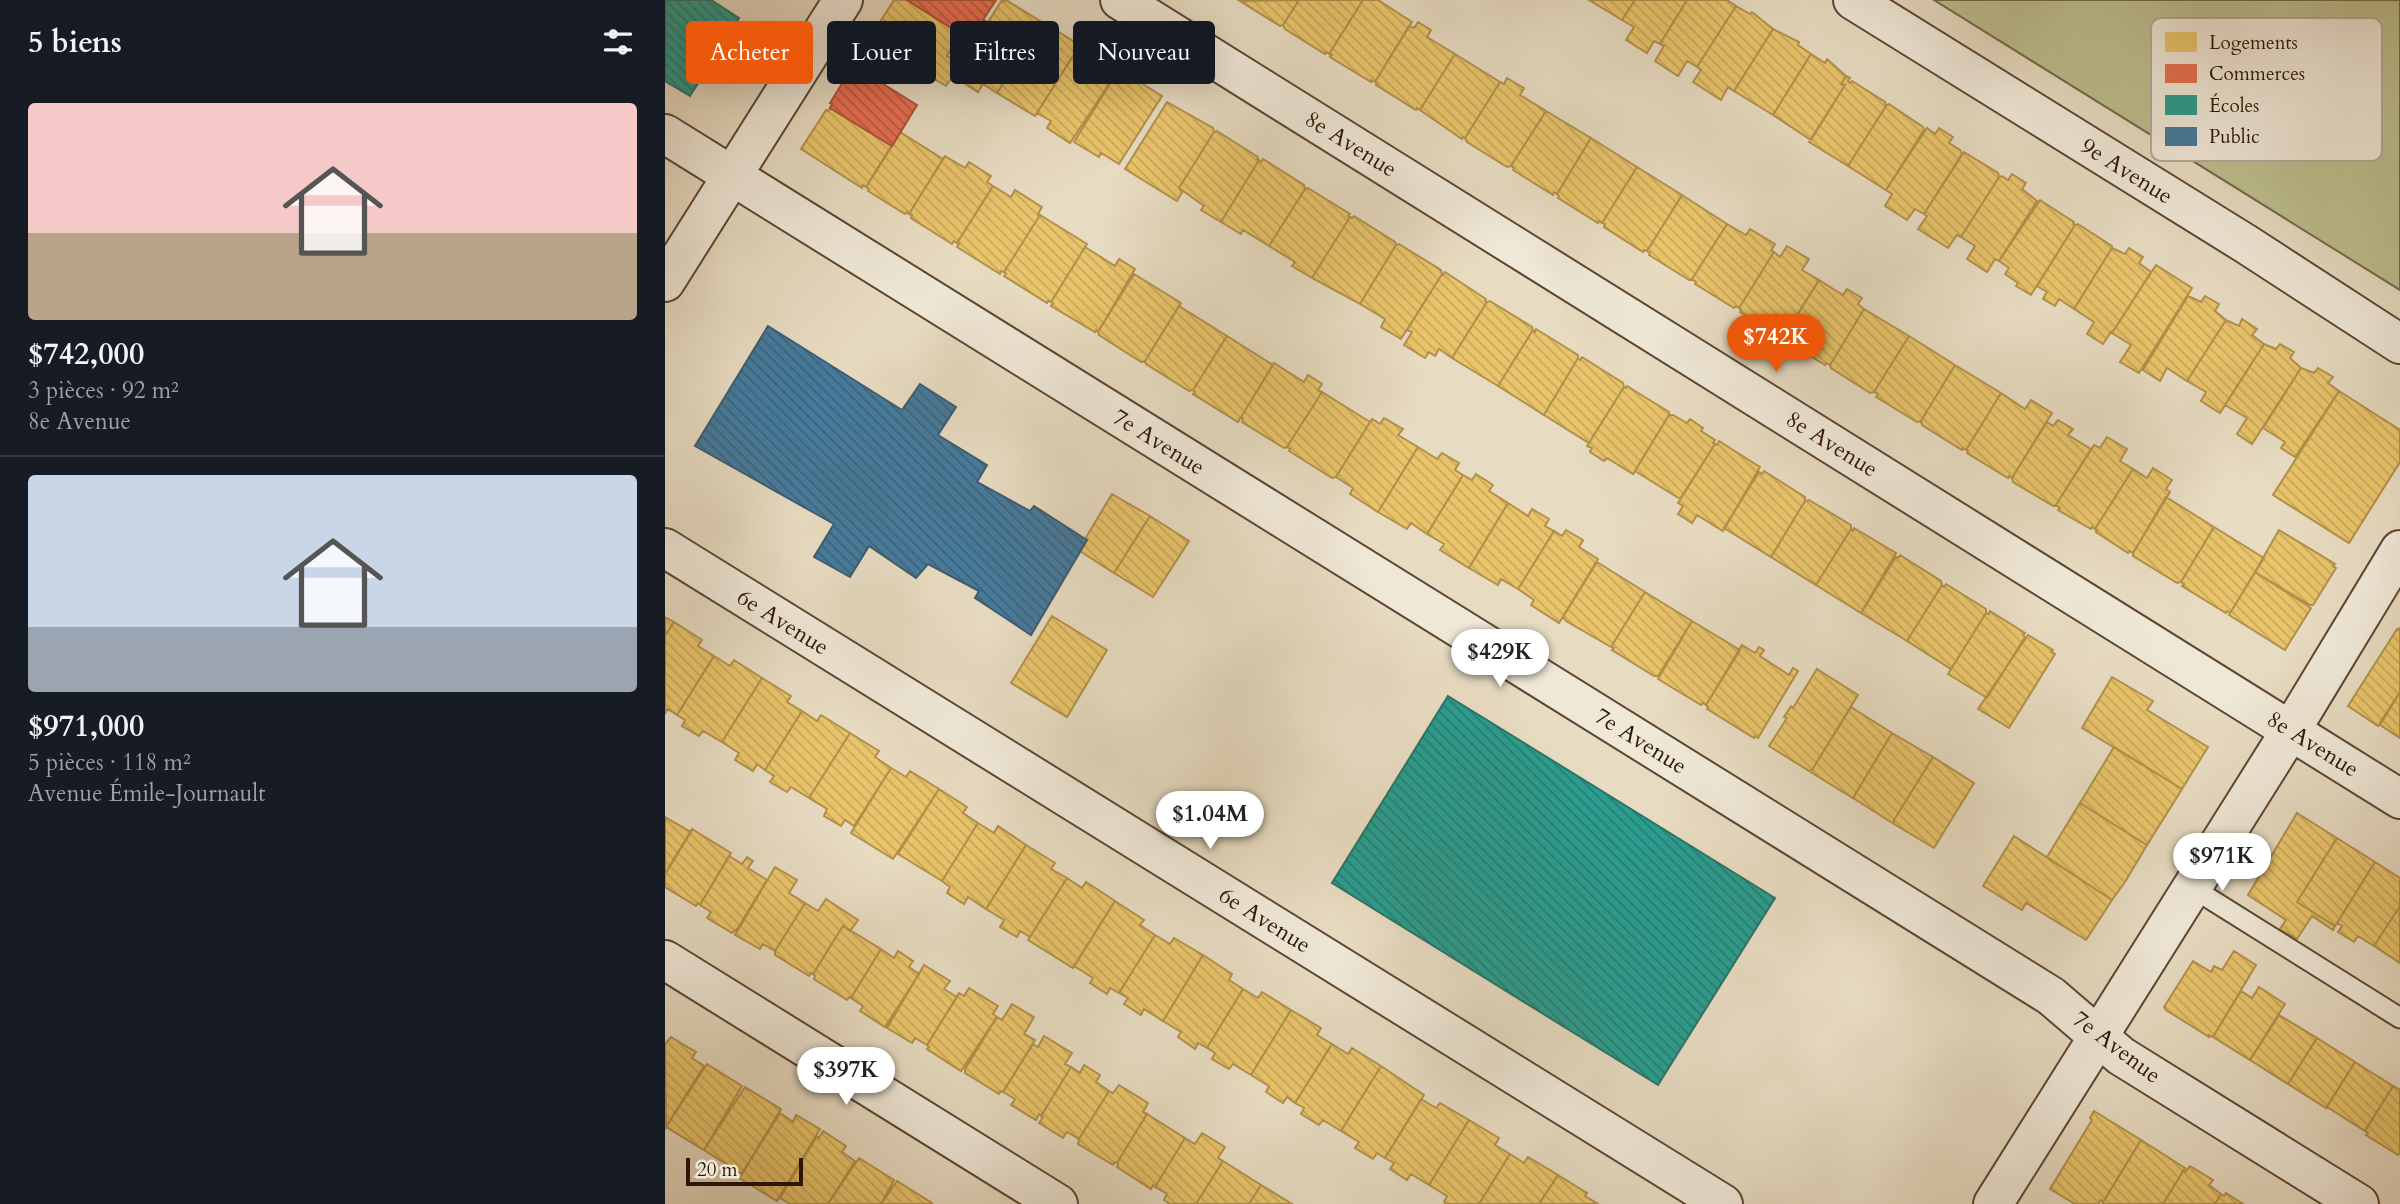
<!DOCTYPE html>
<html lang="fr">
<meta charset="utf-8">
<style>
:root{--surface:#171b24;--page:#242831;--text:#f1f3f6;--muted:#9ea1a6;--line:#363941;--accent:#ea580c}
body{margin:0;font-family:Cardo,serif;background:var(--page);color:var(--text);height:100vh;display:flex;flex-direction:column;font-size:26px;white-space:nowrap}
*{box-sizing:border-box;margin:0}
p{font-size:23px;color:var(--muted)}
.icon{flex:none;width:38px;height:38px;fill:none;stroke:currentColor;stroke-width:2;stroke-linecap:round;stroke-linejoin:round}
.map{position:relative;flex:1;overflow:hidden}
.sheet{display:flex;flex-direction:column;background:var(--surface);width:665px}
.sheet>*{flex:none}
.hud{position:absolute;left:21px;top:21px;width:665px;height:63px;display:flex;gap:14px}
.scale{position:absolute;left:21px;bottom:18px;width:117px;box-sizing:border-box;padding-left:7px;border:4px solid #2e1504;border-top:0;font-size:19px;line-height:24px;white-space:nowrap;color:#2e1504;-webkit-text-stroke:5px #efe8d7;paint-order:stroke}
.price{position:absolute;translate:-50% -60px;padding:0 16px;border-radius:24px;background:#fff;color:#222;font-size:23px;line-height:46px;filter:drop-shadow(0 2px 4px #0008)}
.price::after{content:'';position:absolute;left:50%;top:42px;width:21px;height:16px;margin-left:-10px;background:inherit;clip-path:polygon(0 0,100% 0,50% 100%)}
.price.selected{background:var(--accent);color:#fff}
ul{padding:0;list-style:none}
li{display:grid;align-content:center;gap:14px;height:371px;padding:0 28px}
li+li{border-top:2px solid var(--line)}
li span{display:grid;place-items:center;height:217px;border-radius:7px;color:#555}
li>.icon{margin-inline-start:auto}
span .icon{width:126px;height:126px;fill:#fffc;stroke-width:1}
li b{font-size:30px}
h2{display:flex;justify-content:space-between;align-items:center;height:84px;padding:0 28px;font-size:30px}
.chip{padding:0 24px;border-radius:7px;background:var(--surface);box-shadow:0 7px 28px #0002;font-size:24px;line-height:63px}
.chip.selected{background:var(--accent);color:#fff}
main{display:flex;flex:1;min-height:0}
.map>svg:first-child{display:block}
</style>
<main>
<section class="sheet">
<h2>5 biens<svg class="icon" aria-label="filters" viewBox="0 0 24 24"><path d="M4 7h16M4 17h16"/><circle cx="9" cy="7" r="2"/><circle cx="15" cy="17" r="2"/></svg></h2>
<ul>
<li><span style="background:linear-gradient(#f6c9c9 60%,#b9a48a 0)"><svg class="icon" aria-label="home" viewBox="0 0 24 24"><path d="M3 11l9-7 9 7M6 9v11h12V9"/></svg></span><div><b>$742,000</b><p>3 pièces · 92 m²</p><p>8e Avenue</p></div></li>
<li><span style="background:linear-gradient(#c9d6e8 70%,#9aa5b1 0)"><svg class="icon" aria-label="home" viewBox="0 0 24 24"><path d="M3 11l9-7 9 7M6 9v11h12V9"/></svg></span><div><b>$971,000</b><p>5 pièces · 118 m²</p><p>Avenue Émile-Journault</p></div></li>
</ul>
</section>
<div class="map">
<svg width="1735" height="1204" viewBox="0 0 1735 1204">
<defs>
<pattern id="homes-back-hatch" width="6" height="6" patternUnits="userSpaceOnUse" patternTransform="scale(1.75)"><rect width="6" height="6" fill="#e9c46a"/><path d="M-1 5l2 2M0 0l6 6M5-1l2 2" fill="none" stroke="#c8a85a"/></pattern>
<pattern id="shops-back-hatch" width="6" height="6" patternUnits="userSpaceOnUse" patternTransform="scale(1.75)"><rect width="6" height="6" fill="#e76f51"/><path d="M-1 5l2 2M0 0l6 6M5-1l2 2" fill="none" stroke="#bc5a41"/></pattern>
<pattern id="schools-back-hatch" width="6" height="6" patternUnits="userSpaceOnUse" patternTransform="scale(1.75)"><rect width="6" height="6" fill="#2a9d8f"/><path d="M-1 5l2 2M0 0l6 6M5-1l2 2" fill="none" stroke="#247f73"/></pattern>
<pattern id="public-back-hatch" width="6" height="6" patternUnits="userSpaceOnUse" patternTransform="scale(1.75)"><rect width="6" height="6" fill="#457b9d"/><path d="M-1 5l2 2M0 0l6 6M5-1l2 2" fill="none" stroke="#3a647e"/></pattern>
</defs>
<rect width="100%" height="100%" fill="#e7dbc1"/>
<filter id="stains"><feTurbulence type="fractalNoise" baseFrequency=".00286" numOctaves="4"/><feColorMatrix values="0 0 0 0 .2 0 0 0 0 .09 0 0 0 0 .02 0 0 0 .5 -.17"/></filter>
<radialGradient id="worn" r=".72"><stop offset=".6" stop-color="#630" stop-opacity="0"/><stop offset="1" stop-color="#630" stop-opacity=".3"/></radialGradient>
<path fill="#bcbe8e" stroke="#756a49" stroke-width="2" d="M1269,0H1735V290Z"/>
<path fill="url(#homes-back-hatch)" stroke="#b1904b" stroke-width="2" d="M229,0H242L299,36L296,39L293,37L282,56L296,64L281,86L206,41L208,37L206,36Z
M337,0L339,2L341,0L375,21V24L332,93L318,84L313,92L297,82L305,70L296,65Z
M634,0H698L664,54L661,52L660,54L620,29L618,25Z
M634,0L618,25L615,26L575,1Z
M698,0H713L747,22L710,82L706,80V82L665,57L667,55L664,54Z
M924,0H970L957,20Z
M970,0H1022L995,44L989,41L982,53L961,40L969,27L957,20Z
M1022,0H1062L1071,6L1032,67L1022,61L1013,76L990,61L999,46L995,44Z
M1071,6L1085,14L1087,12L1108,29L1069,91L1063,87L1056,100L1028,82L1036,70L1032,67Z
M753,22L766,30L762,37L790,54L755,110L752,108L751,110L711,85L712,84L710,82L744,26L749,28Z
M379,23L413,44V48L370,116L332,93L375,24L377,26Z
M1108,29L1134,42L1133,45L1146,54L1108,115L1069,91Z
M413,48L416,50L417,48L452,69V72L405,143L382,128L386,121L372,113Z
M790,54L835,82L800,138L798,137L797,139L755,110Z
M1146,54L1160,63L1162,59L1181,76L1176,84L1180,85L1146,140L1108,115Z
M454,69L497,96L454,164L436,153L434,157L409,142Z
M1181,76L1185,78L1183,81L1185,83L1187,81L1220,102L1221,106L1183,166L1144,142L1180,85L1176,84Z
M842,78L859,88L855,95L881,111L846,166L842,167L802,142L800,138L835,82L839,84Z
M502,102L548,128L549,132L514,188L517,192L512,201L460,169Z
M1224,104L1258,127L1259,130L1221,190L1183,166L1221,106Z
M165,108L227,146L201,187L198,185L197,188L136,149L161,110L163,111Z
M881,111L926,138L892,194L889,192L888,195L848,170L849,168L846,166Z
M1262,128L1270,134L1274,128L1288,137L1284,143L1295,150L1297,154L1259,214L1250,209L1242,220L1220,206L1227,194L1221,190Z
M552,131L593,157L592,159L594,160L556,222L536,210L539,206L514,188L549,132Z
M235,132L278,159L244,214L242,212L240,214L203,191L204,189L201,187Z
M926,138L972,167L937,223L934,221L933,223L893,198L894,196L892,194Z
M1299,152L1333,173L1334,177L1296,237L1292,235L1283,248L1253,229L1262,216L1259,214Z
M280,156L300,168L304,162L326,176L322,182L328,186L292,243L289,241L287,244L246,218L247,215L244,214Z
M598,159L639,185L640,189L604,246L578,230L576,234L556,222L594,160L596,162Z
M972,167L1017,195L982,251L979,250L978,252L939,227L940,224L937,223Z
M1347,174L1361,183L1357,189L1372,201L1334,261L1330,259L1322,272L1302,259L1310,246L1296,237L1334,177L1337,176L1343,180Z
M328,186L346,197L350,190L377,207L373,214L375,215L339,272L336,271L335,274L292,247L294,244L292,243Z
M643,188L685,214L683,216L685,217L647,278L627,266L630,262L604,246L640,189Z
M1017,195L1062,224L1027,279L1024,280L984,255L985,253L982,251Z
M1375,200L1409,222L1408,224L1410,225L1366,295L1351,286L1353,283L1340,274L1344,268L1334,261Z
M375,215L422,244L386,302L383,301L382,303L339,276L341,274L339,272Z
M689,216L730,242L731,245L695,304L647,278L685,217L687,218Z
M1062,224L1081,235L1085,229L1110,244L1106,251L1109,252L1074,308L1071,306L1069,308L1030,284L1031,282L1027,279Z
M1413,224L1447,246V248L1409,309L1394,299L1390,306L1378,299L1382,292L1372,286L1410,225Z
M734,244L776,270L777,274L736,339L716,327L720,319L695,304L731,245Z
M1122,246L1144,259L1137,270L1154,280L1119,336L1116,334L1115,337L1075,312L1076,310L1074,308L1109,252L1115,257Z
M420,247L450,266L454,259L470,269L433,332L431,330L430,332L386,306L388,303L386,302Z
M1447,248L1460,254L1464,248L1478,257L1474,263L1486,272L1447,333L1446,332L1438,344L1422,334L1429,322L1409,309Z
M1491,265L1527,288L1474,373L1455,362L1466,345L1447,333Z
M780,272L821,299L820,301L822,302L787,358L774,349L770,356L764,352L760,358L739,345L747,332L742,330L777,274L778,275Z
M469,274L516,303L480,361L476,362L434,335L433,332Z
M1154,280L1178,295L1182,289L1197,298L1193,304L1199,309L1165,365L1161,363L1160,365L1120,340L1122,338L1119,336Z
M1523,296L1536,302L1540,296L1554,304L1550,311L1561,320L1522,381L1502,368L1495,381L1478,370Z
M825,301L867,327L868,330L833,386L787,358L822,302Z
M514,306L562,336L528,390L524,391L481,364L480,361Z
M1199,309L1244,336L1209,392L1205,393L1166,368L1165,365Z
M1577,319L1592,329L1587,335L1599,344L1555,413L1536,401L1541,392L1522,381L1561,320L1574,326Z
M871,329L913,355V358L879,415L833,386L868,330L870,332Z
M562,336L608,365L573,422L528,394L530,392L528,390Z
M1244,336L1290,365L1256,421L1252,422L1211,397L1213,394L1209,392Z
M1599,344L1611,349L1615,344L1629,352L1625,358L1636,368L1587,444L1572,434L1582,418L1560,405Z
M917,357L958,383L959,387L924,443L879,415L913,358L915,360Z
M609,363L639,382L643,375L657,384L653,390L657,392L622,447L619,448L577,422L578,419L576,417Z
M1290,365L1336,393L1301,450L1298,448L1297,450L1257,425L1256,421Z
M1636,368L1649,373L1653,368L1668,377L1663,383L1674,391L1630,457L1616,448L1620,442L1598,428Z
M962,386L1004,412V415L968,474L942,458L939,461L925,452L927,448L922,446L959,387L961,388Z
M1674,391L1735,430V462L1684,543L1608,495Z
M657,392L705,422L671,477L667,478L624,451L625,449L622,447Z
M1336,393L1360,409L1366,400L1387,413L1347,478L1344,476L1343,478L1302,453L1303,451L1301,450Z
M1004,415H1008L1022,423L1025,419L1038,428L1036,431L1050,440L1048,443L1050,444L1015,499L970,471Z
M719,418L738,429L733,435L753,447L713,512L685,494L688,488L671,477L707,419L715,424Z
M1393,420L1408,429L1403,435L1426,449L1391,505L1388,506L1348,482L1347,478L1382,422L1388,426Z
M1442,437L1462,449L1455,461L1468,469L1430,529L1427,527L1426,529L1393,510L1395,508L1391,505L1429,445L1435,448Z
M1054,441L1095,467L1058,531L1032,515L1027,523L1013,514L1018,506L1013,503L1050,444L1052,445Z
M753,447L772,459L777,453L794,463L790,470L798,475L762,534L746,523L742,529L713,512Z
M1488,468L1507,480L1501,489L1505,492L1468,553L1465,551L1463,553L1431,532L1432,531L1430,529L1468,469L1482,478Z
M1099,471L1140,497V501L1106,557L1059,528L1094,472L1097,474Z
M811,474L828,485L824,491L843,503L804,568L775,550L779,544L762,534L798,475L807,480Z
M447,494L485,516L449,573L415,551L422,540L420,539Z
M1501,497L1549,527L1516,582L1512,583L1468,556V553Z
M1144,500L1186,525V529L1151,585L1106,557L1140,501Z
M843,503L863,516L867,509L884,519L880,526L889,531L853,589L836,579L833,585L804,568Z
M485,516L524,541L488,597L449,573Z
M1549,527L1599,558L1565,613L1562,611L1561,613L1517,586L1519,584L1516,582Z
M1189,528L1231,553L1196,613L1151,585L1186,529L1188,531Z
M901,530L918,540L914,547L933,559L894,623L866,605L869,600L853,589L889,531L897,536Z
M1614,530L1670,564L1668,566L1671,568L1648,605H1645L1590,572Z
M1235,555L1276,581L1277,585L1242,641L1196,613L1231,557L1233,558Z
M932,562L980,592L946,647L901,621L898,617Z
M1590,572L1646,608L1620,650L1564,615Z
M1281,584L1321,609V613L1286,669L1242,641L1277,585L1279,587Z
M980,592L1027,621L993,676H989L947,650L949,648L946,647Z
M1325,611L1360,633L1358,635L1360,637L1322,698L1283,674L1321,613L1324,614Z
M387,616L442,650L402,717L346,683Z
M0,617L9,622L0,636Z
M1027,621L1075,650L1041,705L1038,703L1036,705L993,679Z
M9,622L37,640L33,646L49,656L12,715L3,709L0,713V636Z
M1735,628V692L1713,726L1683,706L1732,629Z
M1363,635L1388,650L1386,652L1390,654L1344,728L1313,709Z
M1077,645L1090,653L1094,647L1099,650L1095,656L1124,675L1128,668L1133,671L1093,738L1090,736L1089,738L1042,709L1043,707L1041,705Z
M49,656L65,666L69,660L97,678L57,742L38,731L34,736L17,726L20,720L12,715Z
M1152,669L1193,695L1147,770L1144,771L1104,746L1122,718L1119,717L1126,706L1128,708Z
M1447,677L1488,701L1482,710L1543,747L1517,789L1417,728Z
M97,678L126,696L122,702L137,711L100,770L92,764L88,771L70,760L74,753L57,742Z
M1735,692V738L1715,725Z
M1186,707L1227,733L1188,798L1144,771L1147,770Z
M137,711L152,721L156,715L185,733L144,798L126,787L122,792L105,782L109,776L100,770Z
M185,733L214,751L210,757L226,768L189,826L180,820L176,826L159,816L162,809L144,798Z
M1227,733L1268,757L1229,820V824L1188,798Z
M1449,747L1517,789L1482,845L1415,803Z
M1268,757L1309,783L1269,848L1229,824V820Z
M226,768L241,777L245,771L274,789L228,859L186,833Z
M274,789L302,807L298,813L313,823L277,881L233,854Z
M1415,803L1482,845L1460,882L1447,900L1382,857Z
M1632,813L1672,838L1632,902L1670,926L1668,930L1647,916L1632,939L1615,929L1621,920L1583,895Z
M0,817L26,832L0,874Z
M313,823L329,833L333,826L361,845L321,909L303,897L299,904L282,893L285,887L277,881Z
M27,829L66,853L35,905L33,903L31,906L0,887V874Z
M1349,836L1447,900L1421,940L1361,903L1357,910L1318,886Z
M1672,838L1710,862L1670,926L1632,902Z
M361,845L390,863L386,869L402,878L365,937L355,931L352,937L335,927L339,920L321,909Z
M64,856L77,864L82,857L88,861L83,868L102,880L73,928L67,933L42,918L46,912L35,905Z
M1710,862L1735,878V906L1709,946L1693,936L1689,942L1673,932L1677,926L1672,923Z
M110,867L132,880L124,893L140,903L110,951L98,944L95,949L70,935Z
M402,878L417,888L421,882L450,901L408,968L363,940Z
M161,899L193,920L185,931L178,926L148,974L146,973L144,976L110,955V951L140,903L153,911Z
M450,901L479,920L475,925L490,935L454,993L445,988L442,994L425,983L428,978L409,966Z
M1735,906V963L1709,946Z
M178,926L216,949L186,998L184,997L182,1000L149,979L150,976L148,974Z
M490,935L505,944L509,938L538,955L498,1021L479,1009L476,1015L459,1004L463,998L454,993Z
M216,949L229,958L233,951L248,961L244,967L254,974L220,1027L195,1011L198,1006L186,998Z
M1569,951L1591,965L1548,1037L1544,1035V1037L1501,1010L1499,1007L1528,961L1546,972L1549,966L1557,970Z
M538,955L567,974L564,980L578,989L542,1048L533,1043L530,1049L513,1037L516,1032L498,1021Z
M259,965L285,981L279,989L292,997L262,1045L250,1038L247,1043L222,1028Z
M1594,987L1620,1004L1585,1060L1548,1037L1576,991L1587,998Z
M304,988L333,1006L328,1014L332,1017L296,1071L262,1049L264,1047L262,1045L294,993L299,996Z
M578,989L593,998L597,992L626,1010L586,1075L568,1064L564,1069L547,1059L550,1053L542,1048Z
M347,1004L369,1017L359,1034L370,1040L338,1092L336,1091L334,1094L300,1073V1069L332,1017L337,1020Z
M626,1010L656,1028L652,1035L667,1044L630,1103L622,1097L618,1103L601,1092L604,1086L586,1075Z
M1614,1015L1652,1038L1623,1084L1585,1060Z
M379,1036L407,1053L400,1064L406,1067L376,1116L374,1114L371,1120L346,1105L350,1099L338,1092L368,1044L373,1047Z
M6,1037L31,1052L27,1058L39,1066L1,1127L0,1044Z
M1652,1038L1690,1062L1661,1108L1623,1084Z
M667,1044L683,1054L687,1048L716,1066L676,1131L658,1120L654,1125L636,1114L639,1108L630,1103Z
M1690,1062L1728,1086L1700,1131L1662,1107Z
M42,1064L77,1086L39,1150L1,1127Z
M419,1065L435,1075L431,1082L444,1091L414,1139L402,1132L398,1138L374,1123L378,1117L376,1116L406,1067L415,1073Z
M716,1066L759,1095L720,1158L712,1153L708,1159L690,1148L694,1142L676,1131Z
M454,1085L483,1103L478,1112L482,1114L452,1163L450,1162L448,1165L413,1144L414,1139L444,1091L448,1093Z
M1728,1086L1735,1090V1153L1733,1155L1701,1135L1703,1133L1700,1131Z
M80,1087L116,1109L77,1174L39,1150Z
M756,1099L771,1108L775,1103L804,1120L764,1185L746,1174L742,1180L725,1169L729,1163L720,1158Z
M1429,1111L1476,1140L1438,1202L1436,1200L1433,1204H1410L1385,1189L1427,1120L1425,1118Z
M115,1113L128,1122L131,1115L155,1129L112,1201L74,1178Z
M482,1114L520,1138L490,1187L488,1185L486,1189L452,1167L453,1164L452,1163Z
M804,1120L834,1138L830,1145L845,1154L814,1204H781L779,1202L782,1196L764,1185Z
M158,1131L181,1146L177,1152L190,1161L163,1204H125L115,1198L152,1136L154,1138Z
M537,1133L560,1147L553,1158L558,1161L531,1204H505L499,1200L502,1194L490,1187L520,1138L530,1144Z
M1476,1140L1520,1168L1498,1204H1437Z
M845,1154L859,1163L863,1157L893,1175L874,1204H814Z
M194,1158L229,1180L216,1204H163Z
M558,1161L596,1185L584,1204H531Z
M1525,1166L1548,1180L1544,1185L1556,1194L1550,1204H1498L1518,1171L1520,1172Z
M893,1175L922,1193L920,1196L933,1204H874Z
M232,1181L267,1203L266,1204H216Z
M596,1185L627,1204H584Z
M1561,1193L1578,1204H1550L1556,1194L1559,1196Z"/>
<path fill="url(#shops-back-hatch)" stroke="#b0543a" stroke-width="2" d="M242,0H331L318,20L323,22L310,43Z
M191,67L252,105L227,146L165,108L167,104L165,103L186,69L188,70Z"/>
<path fill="url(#schools-back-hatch)" stroke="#2b7465" stroke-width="2" d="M0,0H46L74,18L25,96L0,81Z
M783,696L1110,898L993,1085L667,883Z"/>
<path fill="url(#public-back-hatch)" stroke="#3e5c6f" stroke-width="2" d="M103,326L237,410L255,384L291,407L273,435L322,465L312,482L365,511L369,506L422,540L366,635L310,598L314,591L263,564L251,578L204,546L185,577L149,557L169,524L30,446Z"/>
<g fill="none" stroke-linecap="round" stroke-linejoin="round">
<defs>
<path id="lane" d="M1526,887L1735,1018"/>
<path id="street" d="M455,0L1735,799
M1188,0L1581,244L1735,344
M0,134L1386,996L1456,1056L1694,1204
M0,282L178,0
M0,548L1058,1204
M0,960L393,1204
M1328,1204L1626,730L1735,550"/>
</defs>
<use href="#lane" stroke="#5c4633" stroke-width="23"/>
<use href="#street" stroke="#5c4633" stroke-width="42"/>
<use href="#lane" stroke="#efe8d7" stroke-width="19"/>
<use href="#street" stroke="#efe8d7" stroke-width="38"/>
</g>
<g text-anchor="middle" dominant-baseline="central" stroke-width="7" stroke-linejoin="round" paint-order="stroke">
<g font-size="23" fill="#2e1504" stroke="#efe8d7">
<text transform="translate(686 144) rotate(32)">8e Avenue</text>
<text transform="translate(1462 171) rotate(32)">9e Avenue</text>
<text transform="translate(494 442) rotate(32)">7e Avenue</text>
<text transform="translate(1167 444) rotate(32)">8e Avenue</text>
<text transform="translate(118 622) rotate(32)">6e Avenue</text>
<text transform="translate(976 741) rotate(32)">7e Avenue</text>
<text transform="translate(1648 744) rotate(32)">8e Avenue</text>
<text transform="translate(600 920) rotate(32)">6e Avenue</text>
<text transform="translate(1452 1047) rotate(37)">7e Avenue</text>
</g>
</g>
<rect x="1486" y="18" width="231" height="143" rx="10" fill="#efe8d7" stroke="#b5a998" stroke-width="2"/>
<rect x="1500" y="32" width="32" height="20" fill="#e9c46a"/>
<rect x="1500" y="64" width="32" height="19" fill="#e76f51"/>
<rect x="1500" y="95" width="32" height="20" fill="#2a9d8f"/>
<rect x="1500" y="127" width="32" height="19" fill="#457b9d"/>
<g font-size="19" fill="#2e1504">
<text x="1544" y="49">Logements</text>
<text x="1544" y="80">Commerces</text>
<text x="1544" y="112">Écoles</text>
<text x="1544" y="143">Public</text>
</g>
<rect width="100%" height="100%" filter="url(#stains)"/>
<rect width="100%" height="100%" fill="url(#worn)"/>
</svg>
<div class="scale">20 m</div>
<b class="price selected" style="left:1111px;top:374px">$742K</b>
<b class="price" style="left:835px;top:689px">$429K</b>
<b class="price" style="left:545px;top:851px">$1.04M</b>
<b class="price" style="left:1557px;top:893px">$971K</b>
<b class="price" style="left:181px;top:1107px">$397K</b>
<div class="hud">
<a class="chip selected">Acheter</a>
<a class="chip">Louer</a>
<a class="chip">Filtres</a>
<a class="chip">Nouveau</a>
</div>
</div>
</main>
